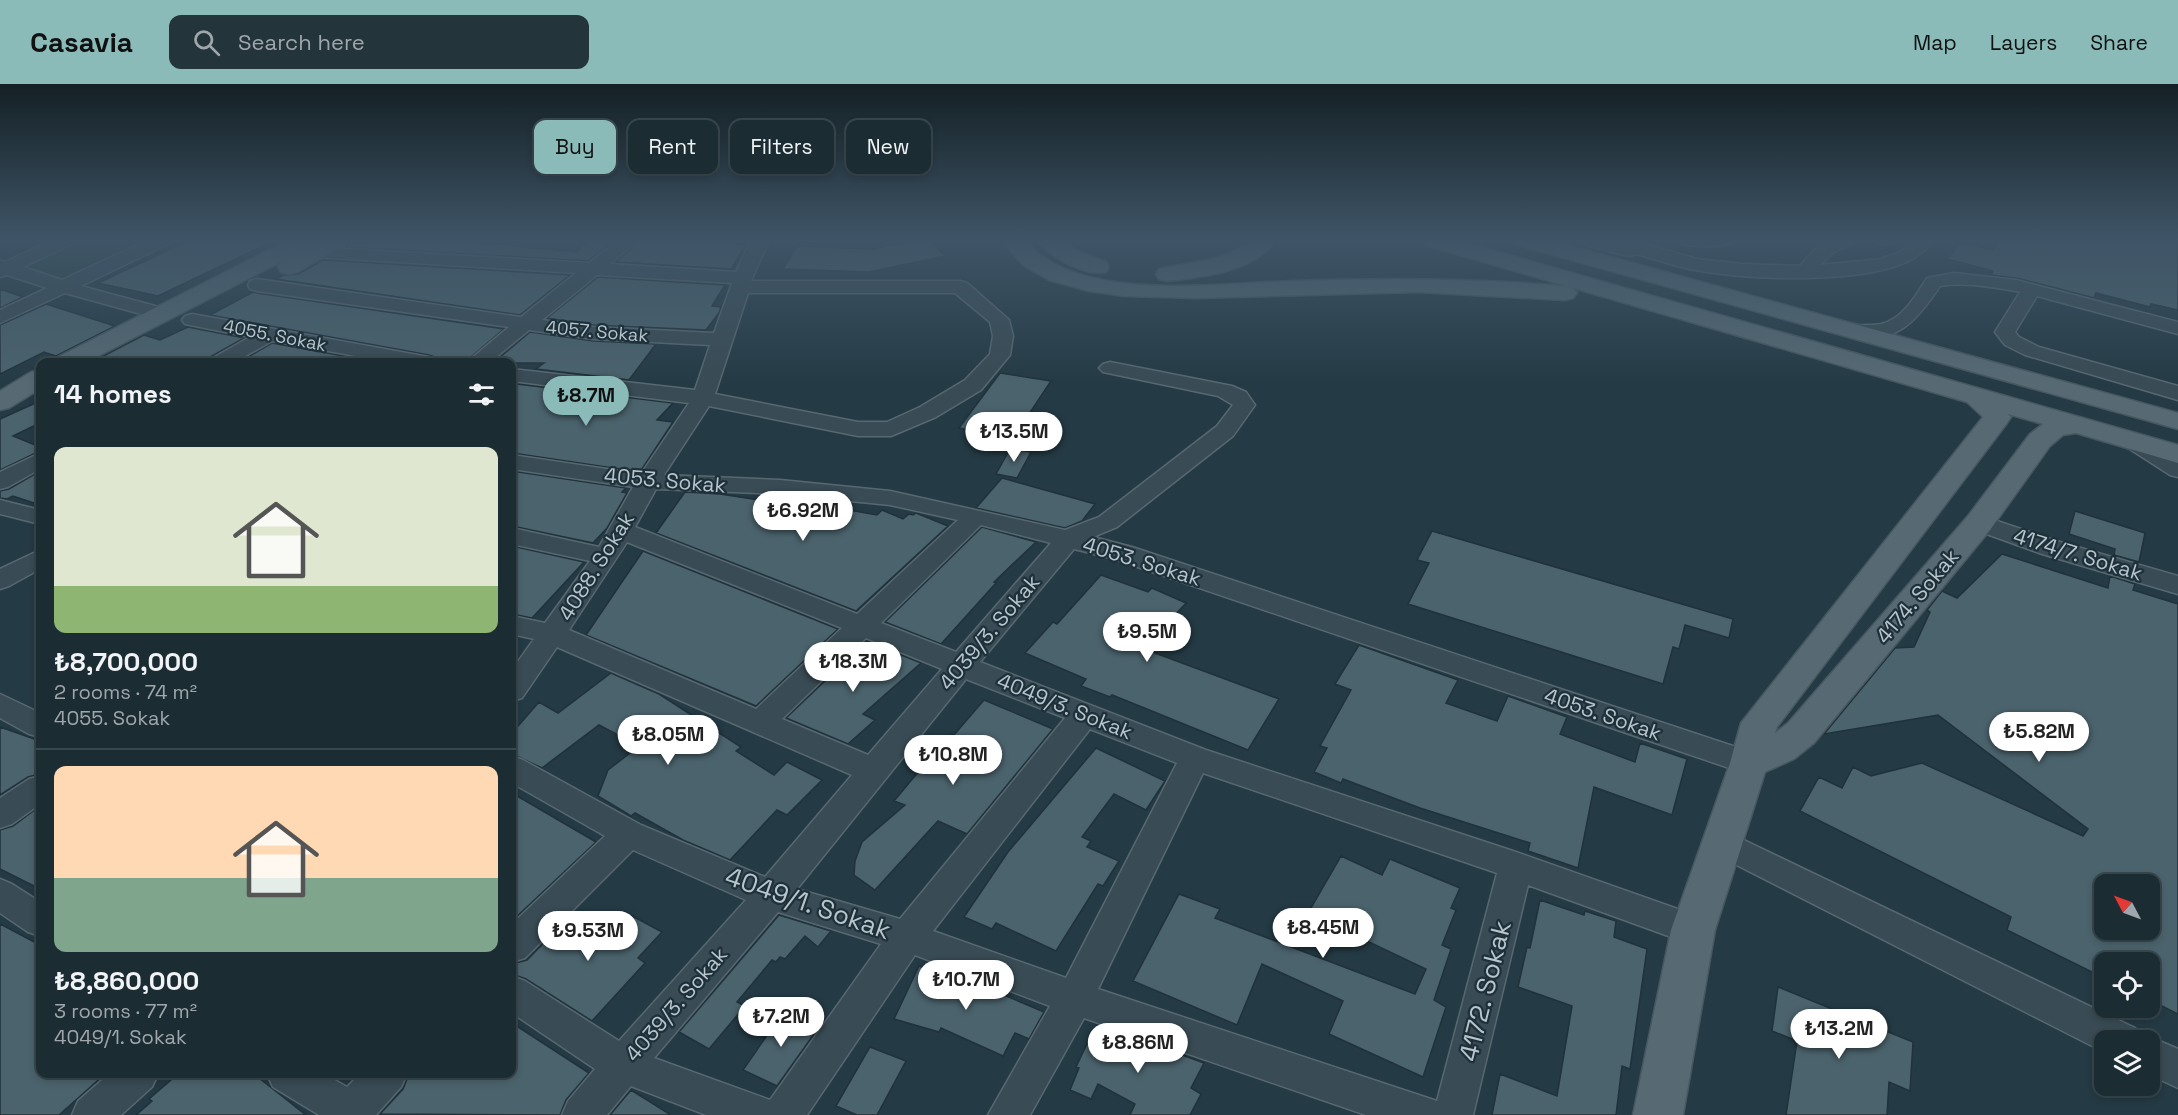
<!DOCTYPE html>
<meta charset="utf-8">
<style>
:root{--surface:#1b2c33;--page:#24343b;--text:#f1f3f6;--muted:#a0a7ac;--line:#39484e;--accent:#8bbbb9}
body{margin:0;font-family:"Space Grotesk",sans-serif;background:var(--page);color:var(--text);height:100vh;display:flex;flex-direction:column;font-size:22px;white-space:nowrap}
*{box-sizing:border-box;margin:0}
p{font-size:20px;color:var(--muted)}
.icon{flex:none;width:33px;height:33px;fill:none;stroke:currentColor;stroke-width:2;stroke-linecap:round;stroke-linejoin:round}
.map{position:relative;flex:1;overflow:hidden}
.sheet{position:absolute;left:36px;top:274px;width:480px;height:720px;display:flex;flex-direction:column;background:var(--surface);border-radius:12px;box-shadow:0 3px 9px #0003,0 0 0 2px var(--line)}
.sheet>*{flex:none}
.guide{position:absolute;left:534px;top:36px;width:570px;height:54px;display:flex;gap:12px}
.needle{width:39px;rotate:311deg}
.controls{position:absolute;left:2094px;top:790px;display:grid;gap:12px}
.controls a{display:grid;place-items:center;width:66px;height:66px;border-radius:12px;background:var(--surface);box-shadow:0 3px 9px #0003,0 0 0 2px var(--line);font-size:30px}
.price{position:absolute;translate:-50% -51px;padding:0 14px;border-radius:21px;background:#fff;color:#222;font-size:20px;line-height:39px;filter:drop-shadow(0 2px 3px #0008)}
.price::after{content:'';position:absolute;left:50%;top:36px;width:18px;height:14px;margin-left:-9px;background:inherit;clip-path:polygon(0 0,100% 0,50% 100%)}
.price.on{background:var(--accent);color:#111}
ul{padding:0;list-style:none}
li{display:grid;align-content:center;gap:12px;height:318px;padding:0 18px}
li+li{border-top:2px solid var(--line)}
li span{display:grid;place-items:center;height:186px;border-radius:12px;color:#555}
li>.icon{margin-inline-start:auto}
span .icon{width:108px;height:108px;fill:#fffc;stroke-width:1}
li b{font-size:26px}
h2{display:flex;justify-content:space-between;align-items:center;height:72px;padding:0 18px;font-size:26px}
.pill{padding:0 21px;border-radius:12px;background:var(--surface);box-shadow:0 3px 9px #0003,0 0 0 2px var(--line);font-size:21px;line-height:54px}
.pill.on{background:var(--accent);color:#111}
header{display:flex;align-items:center;gap:36px;box-sizing:border-box;height:84px;padding:0 30px;background:var(--accent);color:#111}
header strong{font-size:28px}
nav{display:flex;gap:33px;margin-inline-start:auto;font-size:21px}
.search{width:420px;height:54px;background:var(--page);display:flex;align-items:center;gap:15px;box-sizing:border-box;padding:0 21px;border-radius:12px;color:var(--muted);font-size:22px}
.map>svg:first-child{display:block}
</style>
<header>
<strong>Casavia</strong>
<div class="search"><svg class="icon" aria-label="search" viewBox="0 0 24 24"><circle cx="10" cy="10" r="6"/><path d="M15 15l6 6"/></svg>Search here</div>
<nav><a>Map</a><a>Layers</a><a>Share</a></nav>
</header>
<div class="map">
<svg width="2178" height="1031" viewBox="0 0 2178 1031">
<rect width="100%" height="100%" fill="#243a44"/>
<path fill="#274541" d="M79,156H144L63,195L19,183Z"/>
<path fill="#4b636d" stroke="#20323b" stroke-width="1.5" fill-rule="evenodd" d="M190,156H275L158,212L98,199Z
M350,156H431L516,161L514,162L576,168L590,156L613,157L588,177L346,163Z
M640,156H736L733,160H746L731,185L616,178Z
M918,156H930L945,172L869,188L783,185L797,162L872,165Z
M2000,156H2178V226L2151,220L2150,223L2096,209L2094,214L2017,194L1991,191L1993,187L1947,175L1960,158L1993,166Z
M323,176L570,191L520,231L276,195L284,191L298,190Z
M598,193L725,201L712,222L721,223L719,229L706,246L593,241L547,234Z
M0,205L23,213L0,224Z
M253,208L257,209L504,245L464,279H441L438,274L429,271L210,231Z
M46,220L115,242L56,272L44,268L0,290V241Z
M188,243L244,254L210,273L206,279H90L144,251L160,256Z
M530,248L593,257L656,260L629,296L536,285L544,279H493Z
M272,259L382,279H238Z
M1000,289L1051,297L1013,354L959,344Z
M517,300L673,319L657,336L673,338L640,388L512,369V304Z
M40,317V339L13,352L40,363V367L0,386V335Z
M1010,365L1031,368L1017,394L996,390Z
M40,387V421L13,412L7,415L0,414V407L9,405Z
M512,387L626,404L622,408L627,409L607,444L593,459L512,442Z
M1002,394L1095,420L1082,437L1065,444L976,424Z
M685,408L720,410L793,421L798,417L877,431L882,426L903,435L909,430L913,431L916,429L948,442L856,527L656,449Z
M2075,427L2145,449L2139,478L2114,471L2115,465L2069,450Z
M982,443L1036,458L994,498L996,499L941,560L885,538Z
M1432,447L1733,535L1729,554L1685,541L1679,565L1673,563L1663,600L1408,520L1429,479L1417,476Z
M512,462L584,478L532,534L512,530Z
M643,467L838,545L756,622L586,551Z
M2002,470L2108,504L2110,492L2135,500L2133,506L2178,520V930L2150,916V879H2104V894L2007,846L2011,833L1800,727L1819,693L1842,704L1853,683L1871,692L1922,679L2083,752L2088,745L1938,631L1824,650L1895,564L1914,563L1930,528L1927,526L1942,507L1957,514ZM2104,801H2150V846H2104Z
M1101,491L1148,508L1152,504L1186,519L1144,565L1279,615L1248,666L1112,611L1110,613L1081,602L1086,595L1025,569L1053,538L1057,540Z
M867,557L921,579L863,630L875,636L848,660L786,634Z
M1359,561L1458,596L1446,619L1497,637L1508,612L1567,633L1560,650L1635,678L1640,659L1687,675L1672,731L1594,703L1578,784L1528,767L1530,759L1420,724L1343,695L1341,699L1314,688L1327,664L1320,662L1351,606L1335,600Z
M611,589L659,610L741,663L736,667L774,691L787,678L822,696L787,731L777,726L730,776L683,756L635,729L631,732L598,712L608,686L639,662L599,641L542,684L512,670V649L539,618L558,629Z
M984,616L1053,645L967,750L938,737L875,806L854,791L855,777L862,758L905,721L894,717L950,650L954,651Z
M0,643L40,657V690L28,693L0,711Z
M1096,664L1165,697L1146,726L1114,710L1082,753L1091,757L1087,763L1119,777L1103,802L1098,800L1056,867L996,839L992,845L964,833L1008,768Z
M512,709L596,758L512,837Z
M40,722V805L0,785V746L13,742Z
M1341,772L1382,791L1390,775L1460,804L1451,824L1456,826L1442,861L1451,865L1434,916L1446,923L1423,993L1329,950L1343,917L1262,880L1237,941L1133,897L1179,810L1220,825L1215,834L1415,910L1426,885L1308,829Z
M1540,816L1584,831L1585,827L1616,837L1614,853L1647,865L1630,985L1622,982L1616,1031H1492L1500,990L1557,1012L1572,922L1518,903L1527,863L1530,864Z
M625,828L662,848L638,874L645,879L592,937L526,895L512,890V880L527,876L571,831L603,850Z
M779,831L831,847L818,863L805,852L785,875L780,873L776,878L772,876L737,918L745,922L709,965L679,948Z
M0,840L40,861V990H105L59,1031H0Z
M919,882L980,901L1044,928L1029,955L1015,949L1003,972L941,944L939,948L894,935Z
M1778,903L1913,958L1910,1007L1889,998L1887,1031H1786L1797,957L1772,947Z
M784,927L819,943L777,1002L743,986Z
M512,939L589,989L566,1016L560,1031L380,1030L403,1005L409,990H512Z
M1096,941L1158,966L1160,963L1204,979L1191,1004L1201,1010L1190,1031H1130L1135,1020L1098,1000L1091,1015L1070,1006L1079,984L1076,983Z
M870,963L906,977L877,1031H857L836,1022Z
M178,990H254L306,1031H136L152,1017L149,1015Z
M631,1006L671,1031H610Z"/>
<g fill="none" stroke-linecap="round" stroke-linejoin="round">
<defs>
<path id="minor" d="M52,156H75L72,160L23,183L62,196L148,156H171L168,160L81,202L170,226L173,230L170,234L163,236L65,209L0,239V226L47,204L7,191L0,193V176L5,178Z
M618,156H638L610,180L736,188L751,156H769L751,197H960L967,199L1009,236L1013,252L1010,271L981,306L936,333L891,352H858L709,322L664,391L780,396L890,407L1065,446L1099,433L1217,342L1233,321L1218,312L1103,288L1099,284L1103,280L1110,278L1232,302L1246,308L1255,321L1233,352L1117,443L1093,453L1132,463L1760,671L1765,679L1760,687L1749,691L1738,687L1114,475L1074,465L980,578L1206,666L1516,768L1706,835L1711,846L1706,857L1693,861L1528,801L1473,1031H1366L1084,934L1030,1031H988L1050,922L915,871L807,1031H706L631,1002L607,1031H562L568,1017L595,985L512,929V892L525,897L619,957L746,816L633,766L525,874L512,878V840L605,752L512,699V672L523,676L641,741L765,793L852,691L557,563L522,614L512,617V586L534,555L512,550V532L545,539L590,477L512,460V444L599,463L633,403L512,385V371L641,390L689,319L512,297V285L695,306L710,261L593,255L529,246L489,279H466L509,243L257,207L250,205L248,201L250,197L257,195L521,233L576,189L315,173L309,172L306,168L309,164L315,163L589,179ZM597,191L732,199L714,249L593,243L542,236ZM748,209H955L990,238L993,252L990,270L965,296L920,323L887,338H858L715,310ZM656,405L780,410L890,421L958,436L857,530L635,443ZM981,441L1051,459L956,568L881,539ZM627,458L842,544L756,625L569,546ZM866,554L942,585L868,671L782,635ZM966,595L1065,634L900,835L797,805ZM1090,645L1177,679L1066,894L933,847ZM1203,689L1497,789L1437,1017L1098,905ZM778,828L881,860L770,1016L654,974Z
M1579,156H1632L1697,175L1743,180L1800,182C1819,160 1824,154 1854,156L1851,160L1834,168L1820,181L1881,175L1900,168L1915,156H1933C1928,164 1921,170 1913,175C1866,201 1747,196 1695,186C1675,182 1656,176 1637,170L1630,172L1624,171L1582,160Z
M1679,156H1734L1731,160C1717,163 1696,163 1682,160Z
M1876,156H1896L1893,160H1879Z
M1954,189L2016,196L2178,238V250L2037,212L2015,248L2019,253L2039,263L2178,302V316L2025,271L2005,261L1995,248L2020,208L2016,207C1991,203 1966,198 1940,202C1917,237 1895,263 1848,251L1845,247L1848,243C1859,240 1870,242 1881,240C1903,235 1916,211 1927,194Z
M192,230L429,273L436,275L439,279H395L272,257L233,279H208L211,275L250,253L185,240L182,236L185,232Z
M2133,350L2141,352L2178,376V393L2170,391L2125,362L2122,357L2125,352Z
M40,369V385L8,403L0,405V388Z
M0,416L40,426V440L0,430Z
M1979,431L2060,458L2178,492V510L2042,470L1970,444L1966,439L1970,434Z
M40,466V485L9,502L0,505V485Z
M0,610L40,629V653L29,650L0,634Z
M40,692V720L12,740L0,744V714L29,695Z
M1723,746L2135,944L2140,957L2150,953L2178,965V1004L2150,991V957H2104V968L1711,768L1706,759L1711,750Z
M0,795L12,800L40,818V852L28,848L0,829Z
M109,990H158L152,1003L121,1031H72L78,1017Z
M267,990H324L347,1003L360,990H407L401,1003L376,1031H319L273,1003Z"/>
<path id="major" d="M289,156H316L313,161L85,279H52L56,274Z
M322,156H348L345,161L297,188L289,190L281,188L278,183L281,178Z
M1001,156H1024C1042,176 1063,186 1089,193C1154,209 1227,199 1293,197C1384,194 1474,194 1565,202L1573,204L1577,209L1573,214L1565,216L1418,208L1196,214L1124,212L1089,207L1049,196L1023,181Z
M1037,156H1061L1075,166L1106,178L1109,183L1106,188C1086,193 1049,173 1037,156Z
M1252,156H1276C1254,188 1202,193 1167,197L1159,195L1156,190L1159,185C1192,177 1224,179 1252,156Z
M1422,156H1456L2178,361V379L2076,349L2063,351L2050,362L1990,446L1814,659L1794,675L1765,688L1715,846L1683,1031H1633L1671,846L1730,679L1741,639L1983,333L1967,318L1425,161ZM2008,330L2043,340L2030,350L1968,432L1788,639L1775,649L1777,643L2007,339L2011,333Z
M1515,156H1549L2178,329V345L1518,161Z
M40,286V305L9,324L0,326V307L31,288Z"/>
</defs>
<use href="#minor" stroke="#586871" stroke-width="3"/>
<use href="#major" stroke="#465760" stroke-width="3"/>
<use href="#minor" fill="#394b54" fill-rule="evenodd"/>
<use href="#major" fill="#576a74" fill-rule="evenodd"/>
</g>
<linearGradient id="sky" x2="0" y2="1"><stop stop-color="#142025"/><stop offset="0.52" stop-color="#3f5567"/><stop offset="1" stop-color="#3f5567" stop-opacity="0"/></linearGradient>
<rect width="2178" height="300" fill="url(#sky)"/>
<g text-anchor="middle" dominant-baseline="central" stroke-width="4.5" stroke-linejoin="round" paint-order="stroke">
<g font-size="18" fill="#b7c5cd" stroke="#1e3039">
<text transform="translate(597 247) rotate(5)">4057. Sokak</text>
<text transform="translate(275 251) rotate(11)">4055. Sokak</text>
</g>
<g font-size="21" fill="#b7c5cd" stroke="#1e3039">
<text transform="translate(665 396) rotate(5)">4053. Sokak</text>
<text transform="translate(2078 470) rotate(17)">4174/7. Sokak</text>
<text transform="translate(1142 477) rotate(17)">4053. Sokak</text>
<text transform="translate(596 482) rotate(-58)">4088. Sokak</text>
<text transform="translate(1917 512) rotate(-50)">4174. Sokak</text>
<text transform="translate(989 548) rotate(-50)">4039/3. Sokak</text>
<text transform="translate(1065 622) rotate(22)">4049/3. Sokak</text>
<text transform="translate(1603 630) rotate(19)">4053. Sokak</text>
<text transform="translate(676 920) rotate(-49)">4039/3. Sokak</text>
</g>
<g font-size="26" fill="#b7c5cd" stroke="#1e3039">
<text transform="translate(808 819) rotate(19)">4049/1. Sokak</text>
<text transform="translate(1485 907) rotate(-76)">4172. Sokak</text>
</g>
</g>
</svg>
<div class="controls">
<a><svg class="needle" viewBox="-14 -14 28 28"><path d="M0-13l5 13h-10z" fill="#e53935"/><path d="M0 13l5-13h-10z" fill="#a0a7ac"/></svg></a>
<a><svg class="icon" aria-label="locate" viewBox="0 0 24 24"><circle cx="12" cy="12" r="6"/><path d="M12 2v4M12 18v4M2 12h4M18 12h4"/></svg></a>
<a><svg class="icon" aria-label="layers" viewBox="0 0 24 24"><path d="M12 4l9 5-9 5-9-5zM3 14l9 5 9-5"/></svg></a>
</div>
<b class="price on" style="left:586px;top:343px">₺8.7M</b>
<b class="price" style="left:1014px;top:379px">₺13.5M</b>
<b class="price" style="left:803px;top:458px">₺6.92M</b>
<b class="price" style="left:1147px;top:579px">₺9.5M</b>
<b class="price" style="left:853px;top:609px">₺18.3M</b>
<b class="price" style="left:2039px;top:679px">₺5.82M</b>
<b class="price" style="left:668px;top:682px">₺8.05M</b>
<b class="price" style="left:953px;top:702px">₺10.8M</b>
<b class="price" style="left:1323px;top:875px">₺8.45M</b>
<b class="price" style="left:588px;top:878px">₺9.53M</b>
<b class="price" style="left:966px;top:927px">₺10.7M</b>
<b class="price" style="left:781px;top:964px">₺7.2M</b>
<b class="price" style="left:1839px;top:976px">₺13.2M</b>
<b class="price" style="left:1138px;top:990px">₺8.86M</b>
<div class="guide">
<a class="pill on">Buy</a>
<a class="pill">Rent</a>
<a class="pill">Filters</a>
<a class="pill">New</a>
</div>
<section class="sheet">
<h2>14 homes<svg class="icon" aria-label="filters" viewBox="0 0 24 24"><path d="M4 7h16M4 17h16"/><circle cx="9" cy="7" r="2"/><circle cx="15" cy="17" r="2"/></svg></h2>
<ul>
<li><span style="background:linear-gradient(#dfe7d0 75%,#8fb573 0)"><svg class="icon" aria-label="home" viewBox="0 0 24 24"><path d="M3 11l9-7 9 7M6 9v11h12V9"/></svg></span><div><b>₺8,700,000</b><p>2 rooms · 74 m²</p><p>4055. Sokak</p></div></li>
<li><span style="background:linear-gradient(#ffd9b3 60%,#7fa58c 0)"><svg class="icon" aria-label="home" viewBox="0 0 24 24"><path d="M3 11l9-7 9 7M6 9v11h12V9"/></svg></span><div><b>₺8,860,000</b><p>3 rooms · 77 m²</p><p>4049/1. Sokak</p></div></li>
</ul>
</section>
</div>
